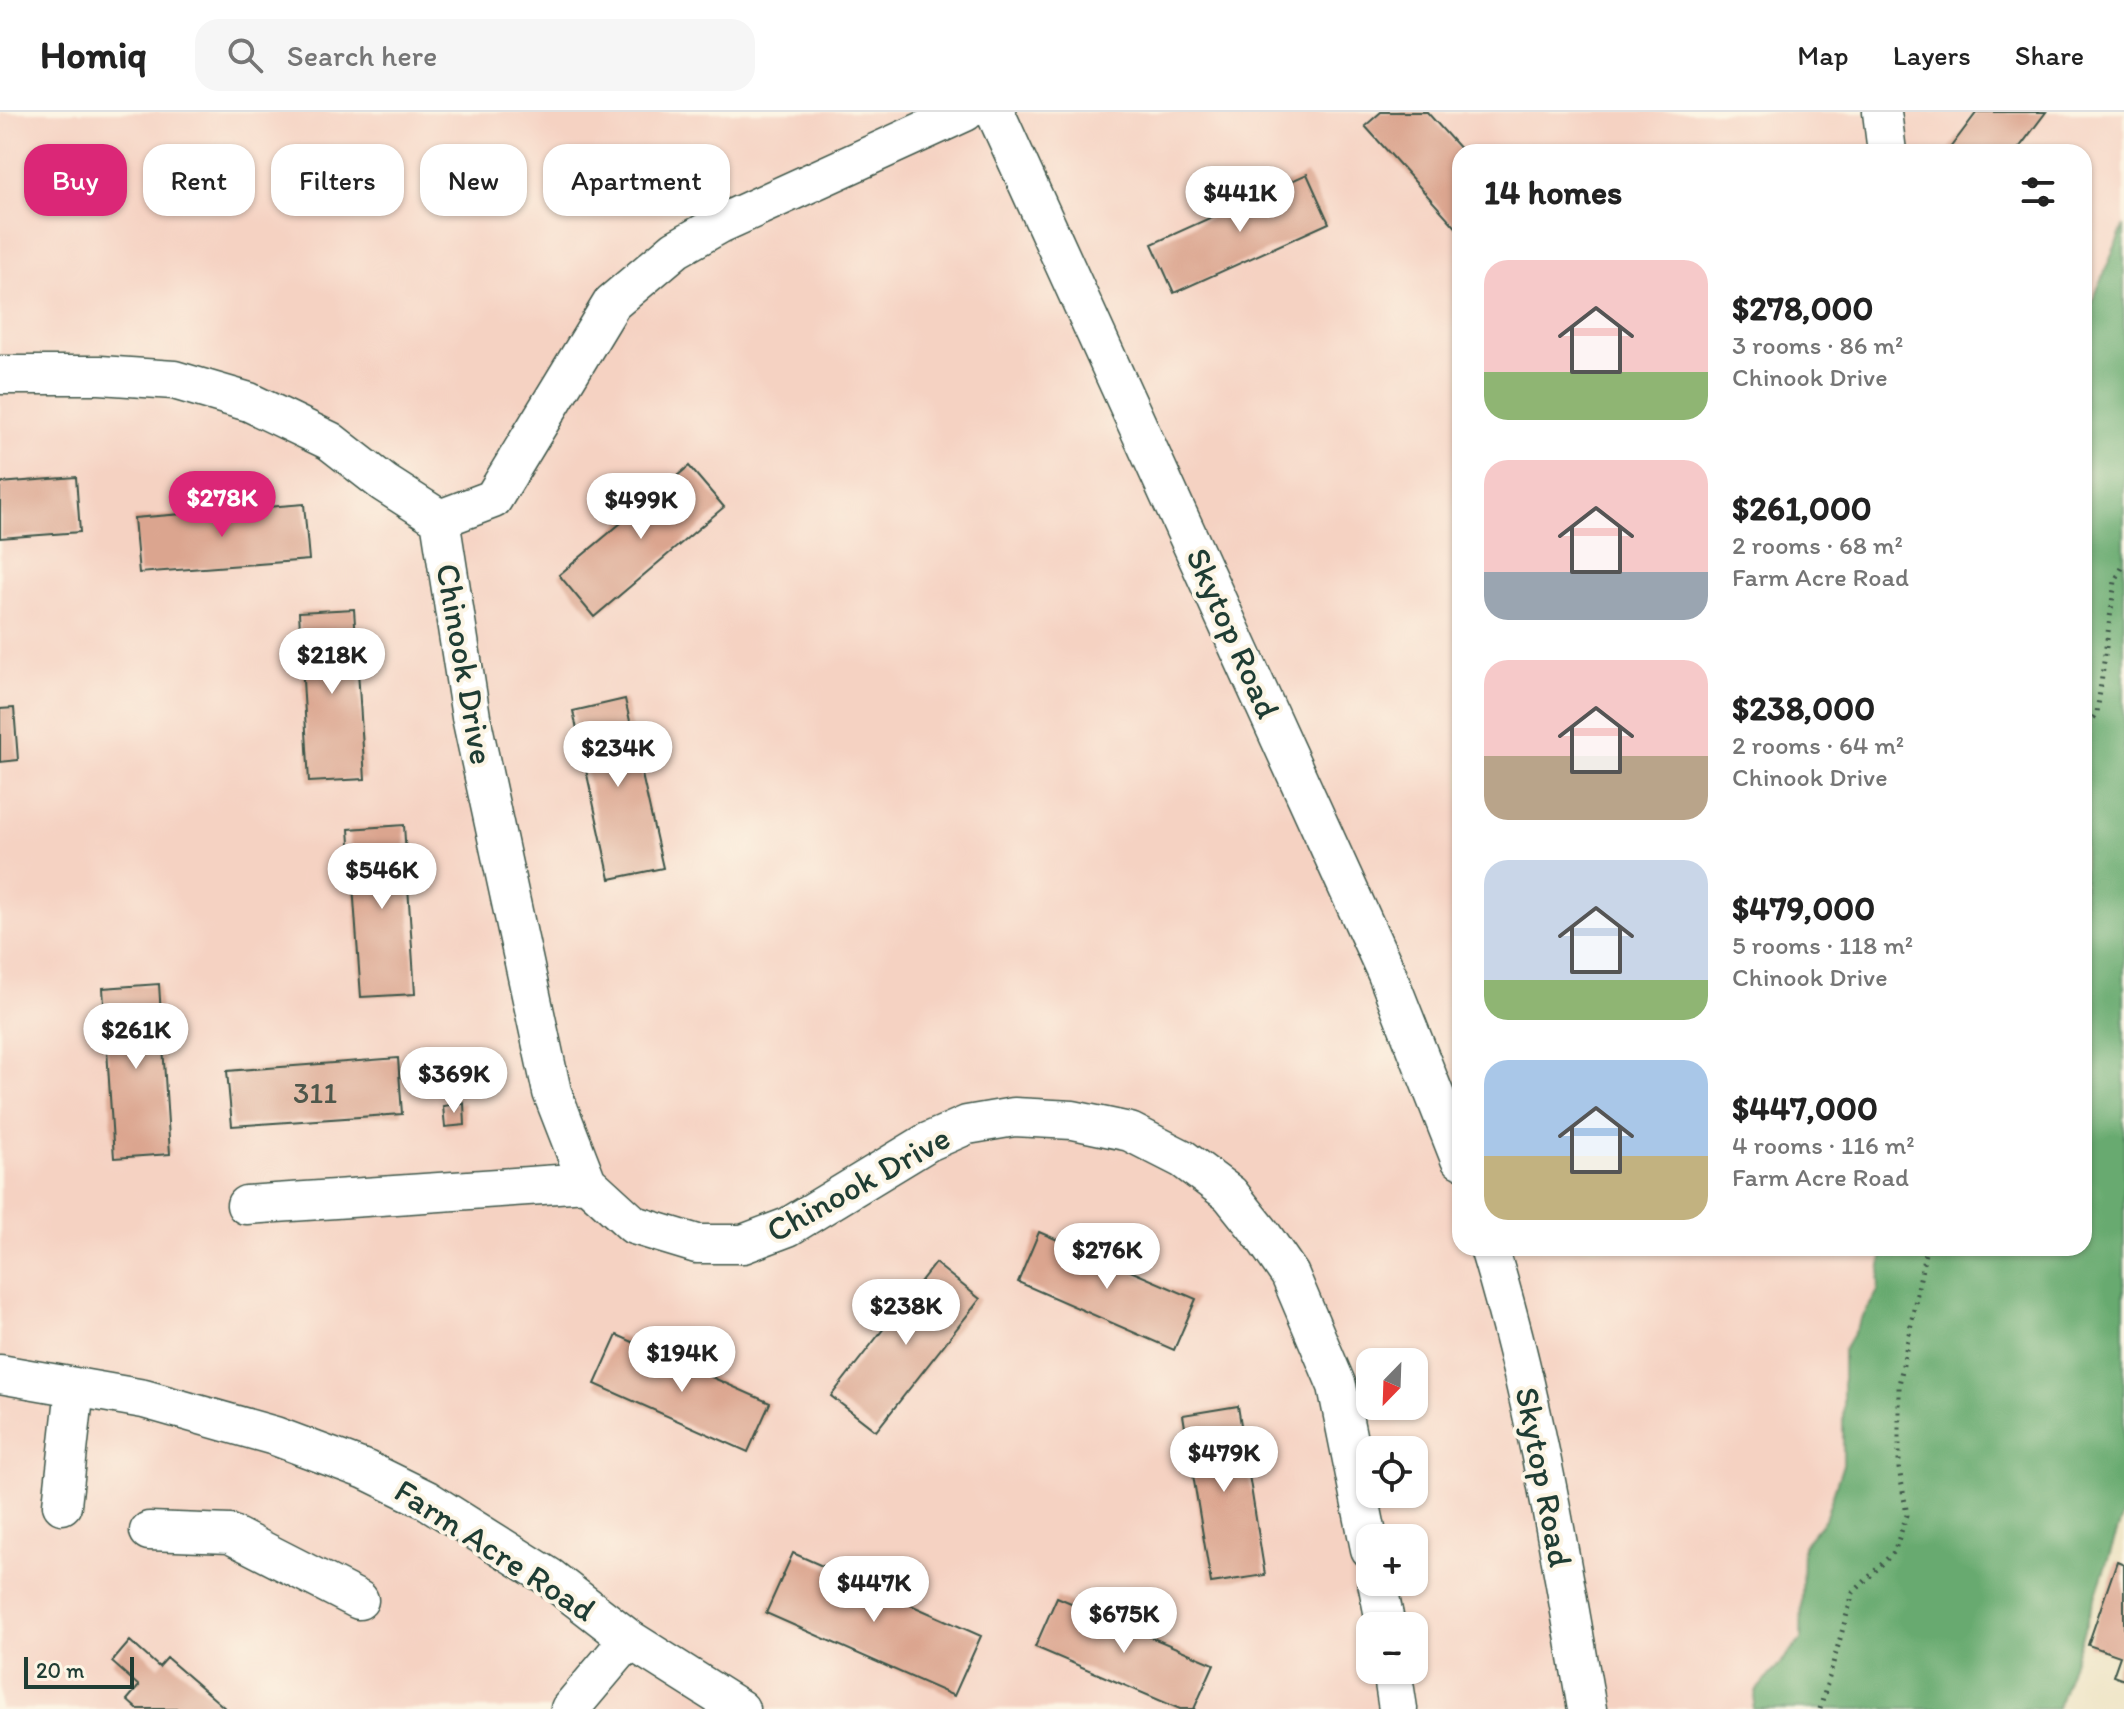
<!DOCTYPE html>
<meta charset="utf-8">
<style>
:root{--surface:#fff;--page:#f6f6f6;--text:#222;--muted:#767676;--line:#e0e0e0;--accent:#db2777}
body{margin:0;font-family:Itim,sans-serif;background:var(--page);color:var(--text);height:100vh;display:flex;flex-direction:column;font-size:30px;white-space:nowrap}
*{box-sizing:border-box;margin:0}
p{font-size:26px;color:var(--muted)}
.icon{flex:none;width:44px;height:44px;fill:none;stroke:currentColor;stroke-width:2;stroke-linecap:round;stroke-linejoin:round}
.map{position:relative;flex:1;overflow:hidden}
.drawer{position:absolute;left:1452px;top:32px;width:640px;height:1112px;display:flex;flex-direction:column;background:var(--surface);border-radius:24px;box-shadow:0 2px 6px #0004}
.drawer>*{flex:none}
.banner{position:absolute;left:24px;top:32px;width:760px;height:72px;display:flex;gap:16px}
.needle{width:52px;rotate:203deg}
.controls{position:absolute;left:1356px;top:1236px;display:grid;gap:16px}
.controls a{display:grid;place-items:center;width:72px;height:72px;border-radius:16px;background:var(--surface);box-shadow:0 2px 6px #0004;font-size:40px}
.scale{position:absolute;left:24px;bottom:20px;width:110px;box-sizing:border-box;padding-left:8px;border:4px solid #1f3d34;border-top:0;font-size:22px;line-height:28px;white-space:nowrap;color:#1f3d34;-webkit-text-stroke:6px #fcf5e5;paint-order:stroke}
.price{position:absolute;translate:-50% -68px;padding:0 18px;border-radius:28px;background:#fff;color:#222;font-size:26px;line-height:52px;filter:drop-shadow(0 2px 4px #0008)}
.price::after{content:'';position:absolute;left:50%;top:48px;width:24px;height:18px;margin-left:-12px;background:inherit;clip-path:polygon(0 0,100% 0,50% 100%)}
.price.selected{background:var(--accent);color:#fff}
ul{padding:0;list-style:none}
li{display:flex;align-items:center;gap:24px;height:200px;padding:0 32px}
li span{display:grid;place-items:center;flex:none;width:224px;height:160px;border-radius:24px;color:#555}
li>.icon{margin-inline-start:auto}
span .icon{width:96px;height:96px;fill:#fffc;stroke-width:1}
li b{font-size:34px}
h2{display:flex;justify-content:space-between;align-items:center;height:96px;padding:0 32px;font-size:34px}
.pill{padding:0 28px;border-radius:24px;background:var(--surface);box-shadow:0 2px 6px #0004;font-size:28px;line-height:72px}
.pill.selected{background:var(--accent);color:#fff}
header{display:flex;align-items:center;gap:48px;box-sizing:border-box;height:112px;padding:0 40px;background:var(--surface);border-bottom:2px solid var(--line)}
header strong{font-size:38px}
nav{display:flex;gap:44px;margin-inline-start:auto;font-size:28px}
.search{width:560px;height:72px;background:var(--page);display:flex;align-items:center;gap:20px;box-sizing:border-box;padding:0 28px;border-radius:24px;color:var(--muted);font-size:30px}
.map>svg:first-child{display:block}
</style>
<header>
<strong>Homiq</strong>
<div class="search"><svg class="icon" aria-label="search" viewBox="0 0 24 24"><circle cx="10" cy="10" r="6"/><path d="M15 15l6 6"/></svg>Search here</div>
<nav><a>Map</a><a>Layers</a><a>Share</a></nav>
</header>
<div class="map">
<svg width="2124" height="1597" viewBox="0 0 2124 1597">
<rect width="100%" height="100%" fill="#fcf5e5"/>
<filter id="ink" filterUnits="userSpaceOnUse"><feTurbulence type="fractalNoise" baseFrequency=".0125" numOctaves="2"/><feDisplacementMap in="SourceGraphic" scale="16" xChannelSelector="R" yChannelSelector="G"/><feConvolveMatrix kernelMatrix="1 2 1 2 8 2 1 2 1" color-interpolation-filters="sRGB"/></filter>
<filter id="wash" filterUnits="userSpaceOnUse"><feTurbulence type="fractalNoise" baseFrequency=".006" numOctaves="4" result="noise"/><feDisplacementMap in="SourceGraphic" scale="32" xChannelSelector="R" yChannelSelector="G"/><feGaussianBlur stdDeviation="1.8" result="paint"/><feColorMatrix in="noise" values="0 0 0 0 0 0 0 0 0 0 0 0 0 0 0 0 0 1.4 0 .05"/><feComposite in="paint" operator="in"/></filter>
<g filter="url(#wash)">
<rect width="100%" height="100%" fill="#ede3c3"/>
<path fill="#f5d2c2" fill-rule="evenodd" d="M0,0H2124V1065L1960,1597H0ZM1460,40H2084V1136H1460ZM1370,1250H1414V1294H1370ZM1370,1338H1414V1382H1370ZM1370,1426H1414V1470H1370ZM1370,1514H1414V1558H1370Z"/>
<path fill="#67aa6f" stroke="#437452" stroke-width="2" d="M2124,113V1400L2057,1597H1753L1756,1579L1801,1528L1803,1433L1825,1407L1843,1352V1239L1878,1179L1883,1136H2084V210Z"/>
<g id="blocks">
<path fill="#dba58f" d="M1381,0H1427L1463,40H1460V120L1365,14Z
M1977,0H2046L2016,40H1947Z
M1307,62L1329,111L1174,181L1152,132Z
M689,354L724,395L594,505L559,463Z
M76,365L80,420L0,426V371Z
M304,392L309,448L139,461L134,406Z
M354,497L365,667L309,670L299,500Z
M625,587L663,756L610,767L573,599Z
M14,596L18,648L0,650V597Z
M404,713L415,882L361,885L349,717Z
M159,872L170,1042L114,1046L103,876Z
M398,946L402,1002L232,1014L227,959Z
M464,991L465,1013L445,1015L443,994Z
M1039,1120L1196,1187L1174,1238L1018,1170Z
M935,1151L980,1187L876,1319L831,1284Z
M617,1223L770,1291L748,1340L595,1272Z
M1238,1294L1265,1463L1211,1471L1183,1303Z
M793,1441L981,1524L954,1584L766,1501Z
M2117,1449L2124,1452V1568L2113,1564L2120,1544L2088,1533Z
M1057,1485L1214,1552L1194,1597H1180L1035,1535Z
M130,1529L159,1555L167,1546L226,1597H137L127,1588L139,1574L112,1550Z"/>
</g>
</g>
<g filter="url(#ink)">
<use href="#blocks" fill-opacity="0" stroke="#3e5649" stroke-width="2"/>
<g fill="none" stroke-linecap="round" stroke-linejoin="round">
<defs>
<path id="minor" d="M995,0L1387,862L1460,1047
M1882,0L1887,40
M0,263H100L174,268L249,290L330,329L384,371L440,407L471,605L552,980L587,1070L634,1113L697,1132H743L788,1115L928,1030L967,1013L1014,1005L1073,1008L1130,1020L1183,1047L1230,1082L1261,1121L1290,1163L1337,1274L1370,1437
M440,407L493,387L612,191L676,137L720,112L965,0
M246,1093L587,1070
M1489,1136C1535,1287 1560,1442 1587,1597
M0,1262L144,1287L275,1324L366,1358L427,1388L549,1465L629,1527L740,1597
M62,1393L75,1276
M149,1419L230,1422L359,1488
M1377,1470L1386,1514
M1392,1558L1398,1597
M570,1597L629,1527"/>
</defs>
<use href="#minor" stroke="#3e5649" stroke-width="41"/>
<path stroke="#3e5649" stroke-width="5" stroke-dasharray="2 6" stroke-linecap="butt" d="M2084,619L2097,601L2115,469L2124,452
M1820,1597L1853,1481L1894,1440L1907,1403L1899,1356V1273L1926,1136"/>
<use href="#minor" stroke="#fff" stroke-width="38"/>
</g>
</g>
<g text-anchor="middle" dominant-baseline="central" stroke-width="8" stroke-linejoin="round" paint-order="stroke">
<g font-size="30" fill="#4e574b">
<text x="315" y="980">311</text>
</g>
<g font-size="34" fill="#1f3d34" stroke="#fcf5e5">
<text transform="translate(1233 521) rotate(66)">Skytop Road</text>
<text transform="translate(465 552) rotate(80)">Chinook Drive</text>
<text transform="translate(858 1072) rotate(-29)">Chinook Drive</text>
<text transform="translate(1544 1365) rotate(79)">Skytop Road</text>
<text transform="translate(495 1438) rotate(33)">Farm Acre Road</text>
</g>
</g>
</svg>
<div class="controls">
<a><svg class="needle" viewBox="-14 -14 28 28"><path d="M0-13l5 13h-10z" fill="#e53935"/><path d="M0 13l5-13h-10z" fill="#767676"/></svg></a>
<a><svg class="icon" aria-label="locate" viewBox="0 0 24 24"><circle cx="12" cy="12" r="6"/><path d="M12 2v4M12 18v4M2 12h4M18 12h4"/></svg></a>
<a>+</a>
<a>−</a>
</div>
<div class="scale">20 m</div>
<b class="price" style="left:1240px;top:122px">$441K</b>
<b class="price selected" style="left:222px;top:427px">$278K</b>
<b class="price" style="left:641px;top:429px">$499K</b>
<b class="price" style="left:332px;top:584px">$218K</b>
<b class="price" style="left:618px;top:677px">$234K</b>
<b class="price" style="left:382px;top:799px">$546K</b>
<b class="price" style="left:136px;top:959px">$261K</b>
<b class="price" style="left:454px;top:1003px">$369K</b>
<b class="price" style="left:1107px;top:1179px">$276K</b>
<b class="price" style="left:906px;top:1235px">$238K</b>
<b class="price" style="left:682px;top:1282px">$194K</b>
<b class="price" style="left:1224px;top:1382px">$479K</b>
<b class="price" style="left:874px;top:1512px">$447K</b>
<b class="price" style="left:1124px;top:1543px">$675K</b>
<div class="banner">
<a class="pill selected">Buy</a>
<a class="pill">Rent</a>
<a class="pill">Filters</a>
<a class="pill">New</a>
<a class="pill">Apartment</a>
</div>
<section class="drawer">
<h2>14 homes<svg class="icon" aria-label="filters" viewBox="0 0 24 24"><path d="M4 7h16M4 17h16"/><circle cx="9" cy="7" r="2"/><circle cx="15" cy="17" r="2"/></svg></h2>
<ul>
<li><span style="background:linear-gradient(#f6c9c9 70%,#8fb573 0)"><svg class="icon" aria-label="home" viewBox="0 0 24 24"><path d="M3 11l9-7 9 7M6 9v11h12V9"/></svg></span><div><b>$278,000</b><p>3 rooms · 86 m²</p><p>Chinook Drive</p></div></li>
<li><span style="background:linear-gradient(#f6c9c9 70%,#9aa5b1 0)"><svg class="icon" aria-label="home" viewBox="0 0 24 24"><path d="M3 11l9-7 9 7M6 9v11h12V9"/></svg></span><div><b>$261,000</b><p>2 rooms · 68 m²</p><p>Farm Acre Road</p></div></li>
<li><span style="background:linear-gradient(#f6c9c9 60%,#b9a48a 0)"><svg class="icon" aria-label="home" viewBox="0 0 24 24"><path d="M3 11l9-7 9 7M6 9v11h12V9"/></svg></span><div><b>$238,000</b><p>2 rooms · 64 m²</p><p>Chinook Drive</p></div></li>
<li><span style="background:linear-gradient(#c9d6e8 75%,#8fb573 0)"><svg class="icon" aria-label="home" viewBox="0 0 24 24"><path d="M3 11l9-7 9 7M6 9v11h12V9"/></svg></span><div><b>$479,000</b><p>5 rooms · 118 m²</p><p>Chinook Drive</p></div></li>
<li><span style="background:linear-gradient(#a9c7e8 60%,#c2b280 0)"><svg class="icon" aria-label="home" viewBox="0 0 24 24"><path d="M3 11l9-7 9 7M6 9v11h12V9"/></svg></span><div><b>$447,000</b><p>4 rooms · 116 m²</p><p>Farm Acre Road</p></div></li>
</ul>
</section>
</div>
